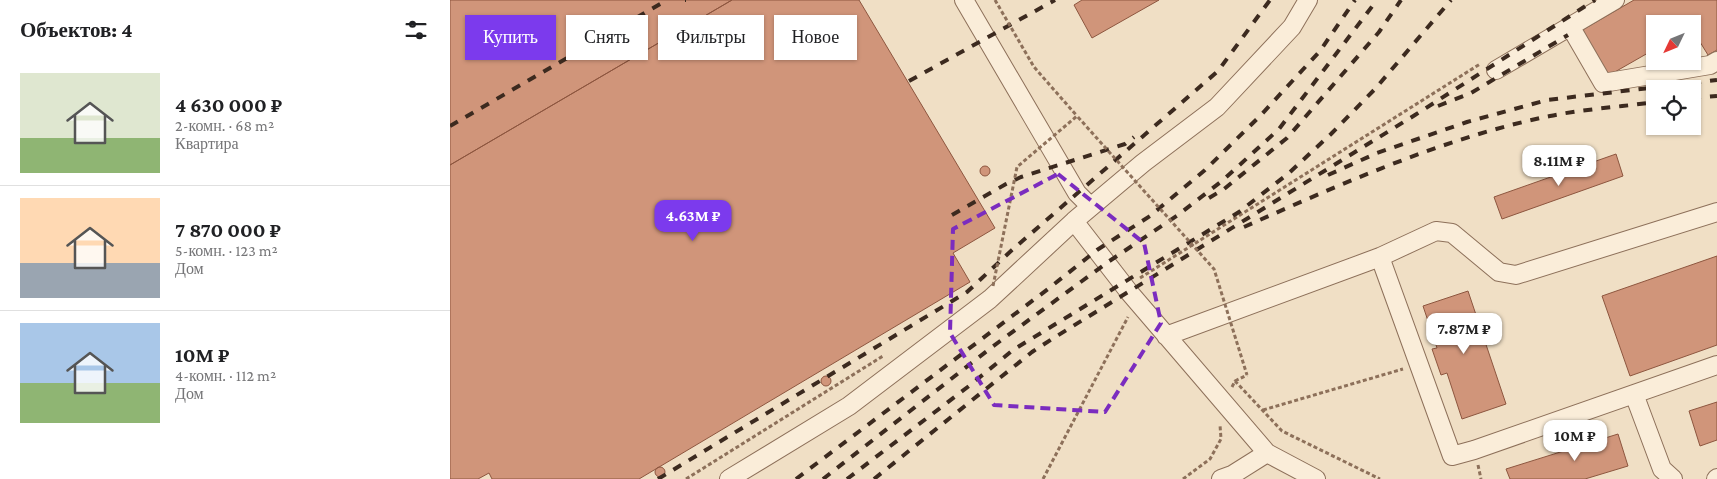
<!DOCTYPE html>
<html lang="ru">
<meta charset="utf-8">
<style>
:root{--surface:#fff;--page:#f6f6f6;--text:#202124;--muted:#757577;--line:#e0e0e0;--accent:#7c3aed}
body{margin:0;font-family:"Crimson Pro",serif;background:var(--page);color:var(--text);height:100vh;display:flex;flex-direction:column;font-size:19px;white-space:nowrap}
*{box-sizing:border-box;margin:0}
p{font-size:16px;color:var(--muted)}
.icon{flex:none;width:28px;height:28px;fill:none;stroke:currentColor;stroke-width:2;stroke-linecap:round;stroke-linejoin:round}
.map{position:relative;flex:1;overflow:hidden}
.panel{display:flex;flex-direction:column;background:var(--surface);width:450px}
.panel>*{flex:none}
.top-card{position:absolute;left:15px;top:15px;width:475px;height:45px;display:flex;gap:10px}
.needle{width:32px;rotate:227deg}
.controls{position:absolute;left:1196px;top:15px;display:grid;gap:10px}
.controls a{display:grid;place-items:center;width:55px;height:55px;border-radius:0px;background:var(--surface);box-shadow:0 1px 4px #0004;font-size:25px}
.price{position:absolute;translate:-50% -42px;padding:0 11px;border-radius:10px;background:#fff;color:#222;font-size:16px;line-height:32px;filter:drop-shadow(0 1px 2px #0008)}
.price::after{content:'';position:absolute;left:50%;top:30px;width:15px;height:11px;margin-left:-8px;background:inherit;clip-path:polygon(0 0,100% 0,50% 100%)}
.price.current{background:var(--accent);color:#fff}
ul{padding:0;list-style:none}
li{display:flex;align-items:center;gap:15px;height:125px;padding:0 20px}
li+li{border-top:1px solid var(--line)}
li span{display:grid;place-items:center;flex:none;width:140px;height:100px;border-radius:0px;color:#555}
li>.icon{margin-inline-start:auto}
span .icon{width:60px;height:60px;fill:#fffc;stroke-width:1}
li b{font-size:21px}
h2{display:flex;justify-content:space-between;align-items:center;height:60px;padding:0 20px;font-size:21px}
.pill{padding:0 18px;border-radius:0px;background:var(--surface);box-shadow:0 1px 4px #0004;font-size:18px;line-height:45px}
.pill.current{background:var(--accent);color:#fff}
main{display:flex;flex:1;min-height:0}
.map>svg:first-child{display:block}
</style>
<main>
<section class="panel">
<h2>Объектов: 4<svg class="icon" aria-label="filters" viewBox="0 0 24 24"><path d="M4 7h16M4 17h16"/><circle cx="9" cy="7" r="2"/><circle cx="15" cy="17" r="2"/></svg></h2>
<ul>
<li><span style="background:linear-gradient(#dfe7d0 65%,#8fb573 0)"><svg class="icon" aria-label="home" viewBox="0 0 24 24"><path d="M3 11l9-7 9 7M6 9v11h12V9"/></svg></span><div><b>4 630 000 ₽</b><p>2-комн. · 68 m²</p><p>Квартира</p></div></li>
<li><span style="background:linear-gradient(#ffd9b3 65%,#9aa5b1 0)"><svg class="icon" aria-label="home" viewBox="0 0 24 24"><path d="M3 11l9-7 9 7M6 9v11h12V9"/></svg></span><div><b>7 870 000 ₽</b><p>5-комн. · 123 m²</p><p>Дом</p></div></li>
<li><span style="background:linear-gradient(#a9c7e8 60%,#8fb573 0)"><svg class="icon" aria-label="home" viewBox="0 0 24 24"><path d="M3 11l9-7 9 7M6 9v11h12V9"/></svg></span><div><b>10M ₽</b><p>4-комн. · 112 m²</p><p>Дом</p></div></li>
</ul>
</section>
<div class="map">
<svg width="1267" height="479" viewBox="0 0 1267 479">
<rect width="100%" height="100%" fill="#f0dfc5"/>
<path fill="#d0957a" stroke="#8d563f" d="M0,0H282L0,165Z
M282,0H409L545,228L503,253L520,282L189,479H42L39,473L28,479H0V165Z
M632,0H709L642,38L624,5Z
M1184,0H1267V50L1258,55L1242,29V24H1205V49L1156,77L1129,32Z
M1166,154L1173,176L1052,219L1044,197Z
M530 171a5 5 0 1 1 10 0a5 5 0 1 1-10 0Z
M1267,256V345L1180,376L1152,296Z
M1018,291L1056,404L1012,419L997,373L991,375L982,349L987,348L973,306Z
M371 381a5 5 0 1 1 10 0a5 5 0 1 1-10 0Z
M1267,402V440L1250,446L1239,411Z
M1168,434L1178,466L1135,479H1060L1056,469Z
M205 472a5 5 0 1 1 10 0a5 5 0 1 1-10 0Z"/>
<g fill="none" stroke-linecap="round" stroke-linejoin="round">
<defs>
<path id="minor" d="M514,0L627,193L641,207
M1120,26L1153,83L1260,65L1267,61
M1046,70L1165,0
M624,221L679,292L817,453L866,479
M930,257L1002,456L1024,450L1267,365
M716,336L930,257L986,231L1002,233L1049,272L1066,275L1267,212
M1184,394L1212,469L1223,479
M279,479L399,406L540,299L624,221L693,163L767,107L842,27L858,0
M771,479L782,475L817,453
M1266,479L1267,478"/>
</defs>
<use href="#minor" stroke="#8d705a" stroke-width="20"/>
<path stroke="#8d705a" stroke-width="3" stroke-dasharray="4 2.5" stroke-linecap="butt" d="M690,278L1030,64
M785,381L797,375
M782,387L785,381L832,431L930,479
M813,410L953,369
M1028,465L1031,479
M236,479L433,356
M593,479L678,317
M733,479L760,459L771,439L770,425"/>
<use href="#minor" stroke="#faedd9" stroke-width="18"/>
<path stroke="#3c2a1f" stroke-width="4" stroke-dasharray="9 9" stroke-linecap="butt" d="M235,0H236
M459,81L605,0
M1242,98L1267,96
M988,106L1021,93L1118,35
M0,126L217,0
M878,175L927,153L1017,122L1097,100L1267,80
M759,198L774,189L837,138L929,32L951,0
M502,215L556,184L571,177L675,144L684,137
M794,227C891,184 996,137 1100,116C1134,109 1170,107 1205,102
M208,479L517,292L562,250L768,71L820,0
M346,479L598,289L647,250L700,216L755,170L811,115L870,51L905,0
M373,479L542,347L658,262L728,215L772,181L829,129L927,0
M397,479L519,386L563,350L789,212L839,173L881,134L925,89L1001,0
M424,479L582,352L602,339L965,115L1145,0"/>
<path stroke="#8d705a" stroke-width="3" stroke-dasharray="4 2.5" stroke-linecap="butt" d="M545,0L584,67L627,116
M543,286L567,167L627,116L764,269L797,375"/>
</g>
<path fill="none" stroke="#7b2cbf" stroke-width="4" stroke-dasharray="10 6" stroke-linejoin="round" d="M608,174L694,243L711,323L655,412L544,405L500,333L503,229Z"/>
</svg>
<div class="controls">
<a><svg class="needle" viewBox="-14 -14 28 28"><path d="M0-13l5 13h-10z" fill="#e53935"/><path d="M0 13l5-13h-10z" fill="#757577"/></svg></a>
<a><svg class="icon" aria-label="locate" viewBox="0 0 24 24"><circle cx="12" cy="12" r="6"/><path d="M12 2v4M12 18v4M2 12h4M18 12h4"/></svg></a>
</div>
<b class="price" style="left:1109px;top:187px">8.11M ₽</b>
<b class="price current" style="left:243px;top:242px">4.63M ₽</b>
<b class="price" style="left:1014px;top:355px">7.87M ₽</b>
<b class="price" style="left:1125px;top:462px">10M ₽</b>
<div class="top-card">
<a class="pill current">Купить</a>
<a class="pill">Снять</a>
<a class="pill">Фильтры</a>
<a class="pill">Новое</a>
</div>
</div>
</main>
